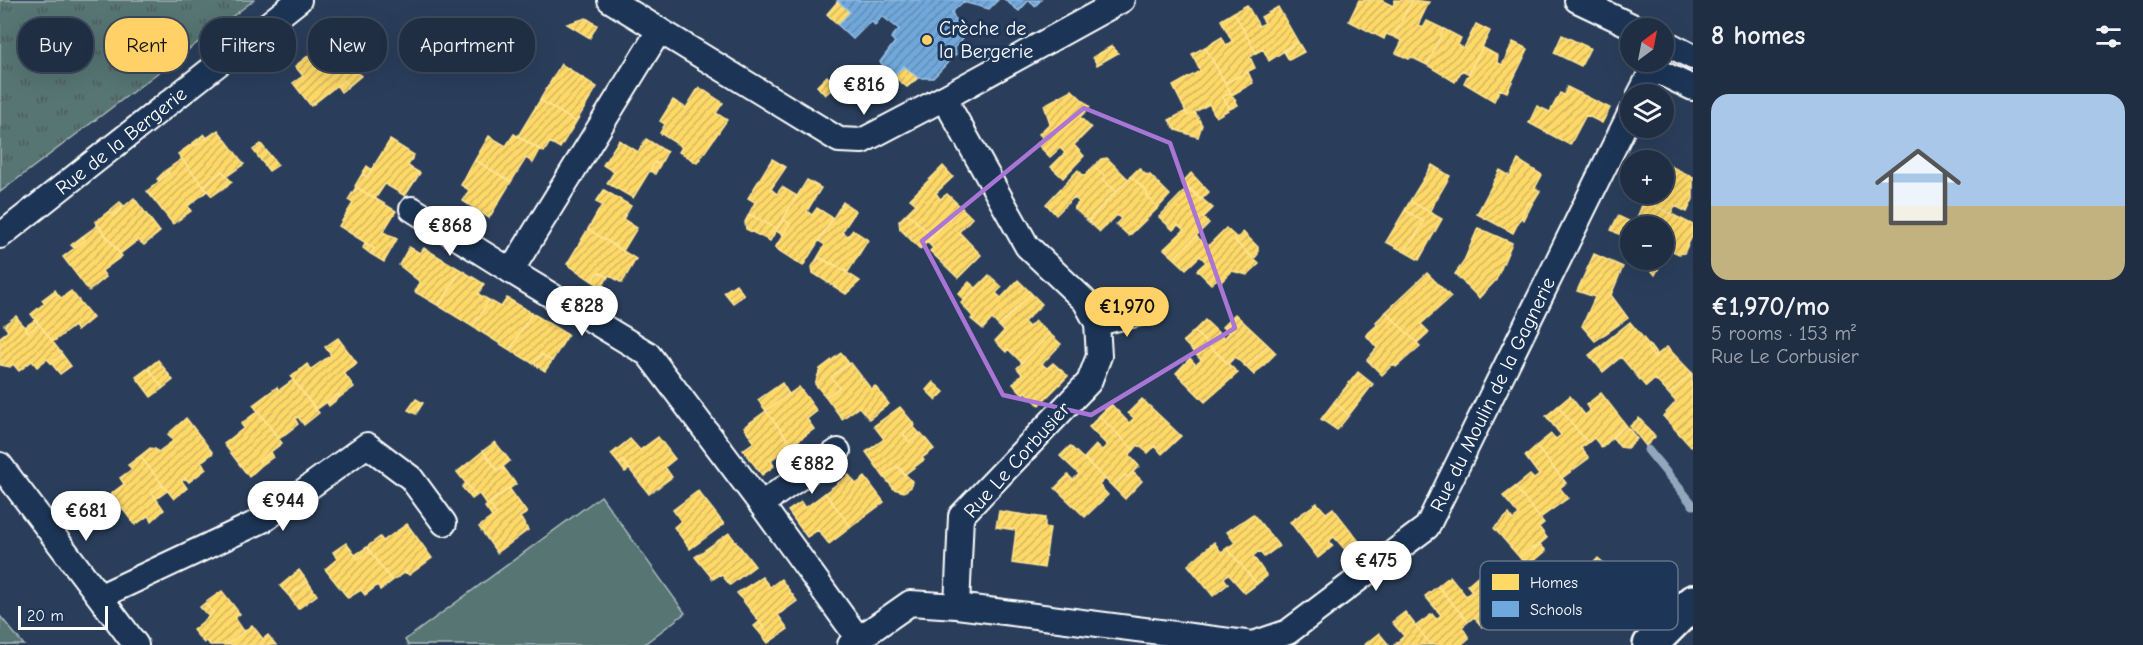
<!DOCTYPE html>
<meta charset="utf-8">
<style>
:root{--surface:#202e44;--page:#2d3a4f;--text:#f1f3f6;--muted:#a2a8b2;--line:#3d4a5d;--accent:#ffd166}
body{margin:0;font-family:"Comic Neue",sans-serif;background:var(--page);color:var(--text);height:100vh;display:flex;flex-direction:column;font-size:22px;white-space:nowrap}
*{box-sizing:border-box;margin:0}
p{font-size:20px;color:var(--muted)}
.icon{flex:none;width:33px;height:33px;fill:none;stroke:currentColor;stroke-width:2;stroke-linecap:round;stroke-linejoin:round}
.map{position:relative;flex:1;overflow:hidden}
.side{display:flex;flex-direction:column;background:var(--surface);width:450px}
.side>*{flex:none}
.banner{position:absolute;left:18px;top:18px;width:570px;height:54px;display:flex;gap:12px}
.needle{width:39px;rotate:32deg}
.controls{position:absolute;left:1620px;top:18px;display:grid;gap:12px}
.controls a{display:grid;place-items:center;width:54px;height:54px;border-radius:50%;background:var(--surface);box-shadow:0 6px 24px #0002,0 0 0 2px var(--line);font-size:30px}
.scale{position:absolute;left:18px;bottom:15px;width:90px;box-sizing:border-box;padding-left:6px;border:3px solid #fff;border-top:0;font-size:16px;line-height:21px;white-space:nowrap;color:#fff;-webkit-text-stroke:4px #1d3557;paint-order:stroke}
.price{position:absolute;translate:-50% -51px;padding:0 14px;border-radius:21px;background:#fff;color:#222;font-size:20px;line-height:39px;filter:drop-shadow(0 2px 3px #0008)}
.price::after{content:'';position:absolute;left:50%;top:36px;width:18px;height:14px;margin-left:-9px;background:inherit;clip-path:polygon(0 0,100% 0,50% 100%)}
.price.on{background:var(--accent);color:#111}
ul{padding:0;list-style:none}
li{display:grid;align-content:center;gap:12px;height:318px;padding:0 18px}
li+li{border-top:2px solid var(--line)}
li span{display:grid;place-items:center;height:186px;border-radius:18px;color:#555}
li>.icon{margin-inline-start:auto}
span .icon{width:108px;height:108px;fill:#fffc;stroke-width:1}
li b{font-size:26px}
h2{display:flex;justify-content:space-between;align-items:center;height:72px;padding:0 18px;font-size:26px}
.tag{padding:0 21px;border-radius:24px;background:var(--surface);box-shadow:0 6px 24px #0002,0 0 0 2px var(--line);font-size:21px;line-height:54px}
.tag.on{background:var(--accent);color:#111}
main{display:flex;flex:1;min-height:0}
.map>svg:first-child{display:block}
</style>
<main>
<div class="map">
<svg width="1693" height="645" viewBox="0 0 1693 645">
<defs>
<pattern id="grass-tufts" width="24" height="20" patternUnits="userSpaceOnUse" patternTransform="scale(1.5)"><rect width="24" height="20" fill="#567473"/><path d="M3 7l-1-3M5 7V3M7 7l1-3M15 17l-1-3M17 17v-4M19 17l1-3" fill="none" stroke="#505c5c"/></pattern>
<pattern id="homes-hatch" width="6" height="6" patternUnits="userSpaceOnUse" patternTransform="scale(1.5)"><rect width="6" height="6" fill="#ffd966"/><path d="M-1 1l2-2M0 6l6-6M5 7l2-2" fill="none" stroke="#d2b660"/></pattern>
<pattern id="schools-hatch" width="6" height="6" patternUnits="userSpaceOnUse" patternTransform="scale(1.5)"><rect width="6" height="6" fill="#6fa8dc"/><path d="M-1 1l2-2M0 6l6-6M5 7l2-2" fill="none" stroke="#648cb1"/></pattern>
</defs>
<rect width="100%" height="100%" fill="#2a3e5b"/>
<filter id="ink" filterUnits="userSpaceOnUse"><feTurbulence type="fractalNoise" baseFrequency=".0167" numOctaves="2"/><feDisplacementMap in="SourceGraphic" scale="12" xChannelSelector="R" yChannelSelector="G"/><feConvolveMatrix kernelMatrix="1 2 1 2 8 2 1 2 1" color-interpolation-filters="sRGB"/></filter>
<g filter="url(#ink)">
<path fill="url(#grass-tufts)" stroke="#aabab9" stroke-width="1.5" d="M0,0H254L0,192Z"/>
<path fill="#567473" stroke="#aabab9" stroke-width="1.5" d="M601,496L685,613L643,645H408L405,640Z
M0,616L24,645H0Z"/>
<path fill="url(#homes-hatch)" stroke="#ffe494" stroke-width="1.5" d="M1359,0H1381L1393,6L1395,0H1412L1394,37L1386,34L1384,39L1349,21Z
M1412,0L1429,2L1418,25L1423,28L1427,21L1444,29L1427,65L1411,57L1409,59L1396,53L1402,41L1394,37Z
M838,1L850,12L838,25L827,14Z
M1247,5L1259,26L1265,23L1261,17L1278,7L1298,42L1269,61L1263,49L1256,53L1234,12Z
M1234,12L1256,53L1250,57L1255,68L1225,83L1205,47L1222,37L1226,45L1232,41L1221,20Z
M586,18L597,25L590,38L567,24Z
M1476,24L1490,31L1469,74L1462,70L1455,82L1427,65L1444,29L1461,38L1458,45L1464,48Z
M1562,35L1590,48L1581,66L1554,53Z
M1298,42L1304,52L1289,60L1283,50Z
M1513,42L1528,49L1507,92L1500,89L1494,101L1464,83L1482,47L1498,56L1497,62L1502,65Z
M1112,46L1118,53L1097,65L1093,57Z
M1205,47L1231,93L1223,97L1230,109L1216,117L1209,104L1188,116L1173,86L1200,71L1192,54Z
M318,48L333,66L346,57L361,76L349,86L344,80L311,106L293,83L303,76L295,66Z
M561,64L597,87L576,122L540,100Z
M904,66L918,78L907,87L893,76Z
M1248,72L1253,83L1232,95L1225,83Z
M827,76L836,86L825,95L817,86Z
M344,80L349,86L341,92L337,86Z
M699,87L723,103L716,113L727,120L697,163L679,152L682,147L660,133L665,124L660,121L673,100L686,108Z
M1567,87L1610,108L1602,123L1586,115L1570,145L1529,123L1537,106L1550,112L1560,93L1564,95Z
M1072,90L1090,107L1080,117L1091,128L1074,145L1084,156L1063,178L1051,167L1065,153L1060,148L1050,157L1037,144L1043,138L1039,134L1050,123L1044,105Z
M1231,93L1238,105L1230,109L1223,97Z
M540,100L576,122L560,148L550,142L544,152L518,136Z
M1186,111L1188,116L1195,112L1202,125L1198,137L1176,130L1169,120Z
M218,130L244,164L227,176L222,171L203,186L178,154L193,143L195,146Z
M204,134L207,138L195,146L193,143Z
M514,134L540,150L533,163L526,158L511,182L475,160L489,136L506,146Z
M646,139L667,152L660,165L655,162L633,198L607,183L614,172L603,165L619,140L638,152Z
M390,140L414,155L408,166L420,173L405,196L385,184L375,199L355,186L362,174L367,177Z
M261,144L278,165L269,171L253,150Z
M1107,158L1128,179L1116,191L1103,180L1105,176L1093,167L1101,159Z
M182,159L207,191L188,206L191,211L173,224L147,191L169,173L166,170Z
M772,159L786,167L771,189L777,194L782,187L797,196L777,229L749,214L755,202L748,198Z
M475,160L511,182L489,218L463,201L469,190L461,185Z
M1518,160L1542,175L1535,188L1540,191L1532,204L1529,202L1513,233L1477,214L1500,170L1510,176Z
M655,162L660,165L655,174L650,171Z
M1664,163L1693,177V199L1687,212L1675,206L1671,214L1631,194H1664Z
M1432,165L1450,176L1429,212L1410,201Z
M367,166L371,169L367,177L362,174Z
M943,166L953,177L936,193L940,199L947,194L961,207L933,237L907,213L916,204L910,199Z
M1093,167L1105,176L1103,180L1116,191L1088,221L1074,208L1079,202L1074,197L1056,215L1046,204L1078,170L1084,176Z
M1139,168L1145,174L1150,175L1170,195L1158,208L1146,195L1148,193L1131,176Z
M166,170L169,173L159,181L157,179Z
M222,171L232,182L212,196L203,186Z
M1191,173L1209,192L1201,200L1182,183Z
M1131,176L1148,193L1146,195L1158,208L1129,236L1116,224L1121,219L1117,215L1100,232L1088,221Z
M807,180L821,188L807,211L812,215L817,208L833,218L803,266L775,248L790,224L783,219Z
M356,187L396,211L383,232L397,239L384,262L371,254L374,248L339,226L353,203L348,200Z
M1188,187L1213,208L1203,218L1209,223L1174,258L1164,249L1184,230L1178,225L1173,230L1159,217Z
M604,190L631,206L623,219L637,228L623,251L588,229L602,205L596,202Z
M134,198L160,232L144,245L138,240L120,254L95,222L109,211L113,216Z
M1644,200L1693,225V234L1684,253L1679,254L1664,247V226H1640L1643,221L1637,218Z
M1410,201L1442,219L1419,260L1405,252L1424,222L1405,210Z
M120,202L124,206L113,216L109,211Z
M843,202L856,211L842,232L848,236L853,230L868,240L848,272L818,257L825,245L819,241Z
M1529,202L1532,204L1524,220L1521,218Z
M961,207L972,218L959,232L981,255L958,278L930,251L933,248L927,242Z
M1405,210L1424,222L1405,252L1386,242Z
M907,213L933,237L920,249L900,229L899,221Z
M749,214L777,229L770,241L746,229L745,222Z
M1618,216L1639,226H1630V240L1611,230Z
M783,219L790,224L783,235L776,231Z
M98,225L122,256L102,271L106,277L89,291L63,257L85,240L83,236Z
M1226,228L1237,238L1235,241L1259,264L1247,275L1232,271L1221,282L1217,279L1211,284L1197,270L1206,262L1200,256L1186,269L1174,258L1196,236L1208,246Z
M1478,228L1512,243L1496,280L1479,298L1455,274L1463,263Z
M588,229L636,259L622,283L609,275L608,277L599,272L592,281L567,264Z
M1243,232L1258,247V254L1254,259L1235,241Z
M83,236L85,240L74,248L71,245Z
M365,243L374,248L371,254L363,248Z
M409,247L420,253L424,248L461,270L439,306L415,292L420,282L399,265Z
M1594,254L1623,267L1611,295L1628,318L1595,341L1582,326L1595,297L1577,291Z
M818,257L831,264L832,263L860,281L846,294L813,273L812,267Z
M1639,260H1650L1647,265L1646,262L1642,265Z
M1650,260H1663L1655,275L1647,265Z
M461,270L484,284L478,294L489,300L473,327L439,306Z
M599,272L608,277L602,287L592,281Z
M1427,273L1451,297L1421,324L1429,332L1417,343L1386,312Z
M989,275L1002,287L996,293L1001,298L1018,280L1031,293L999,326L992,319L983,329L971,319L973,317L961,303Z
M969,282L976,288L964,300L958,294Z
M736,284L744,295L733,303L724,292Z
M55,290L57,293L44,303L42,300Z
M71,291L93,318L77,331L74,326L53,342L31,314L57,293L61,298Z
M1031,293L1042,304L1024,322L1029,327L1035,321L1050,334L1022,363L1008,349L1006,352L995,341L1004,331L999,326Z
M507,298L532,313L510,350L473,327L489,300L501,307Z
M1386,312L1420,346L1396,367L1393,364L1382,375L1367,360L1377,348L1366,335L1377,325L1376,322Z
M532,313L568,335L552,361L541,354L534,364L510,350Z
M1235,314L1268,345L1246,367L1235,357L1228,364L1194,331L1205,320L1224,338L1229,333L1222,327Z
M16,316L28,332L39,324L62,354L51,363L47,359L37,367L32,361L19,371L13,364L10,367L0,365V337L8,331L4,325Z
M36,319L39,324L28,332L25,327Z
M1630,322L1650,346L1647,348L1654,357L1667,347L1692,373L1669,394L1655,379L1646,387L1621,357L1603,372L1589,355Z
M1194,331L1238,373L1205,402L1176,373L1190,358L1196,365L1201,360L1183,341Z
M1050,334L1061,344L1042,364L1047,368L1053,363L1068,376L1039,405L1026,392L1023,394L1013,384L1022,374L1017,368Z
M338,338L357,363L344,373L354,387L340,397L338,394L316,410L291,377L307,364L311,369L331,355L325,347Z
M1268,345L1276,353L1254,375L1246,367Z
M1650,346L1657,355L1654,357L1647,348Z
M841,353L849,363L831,377L839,387L826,397L815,384L820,369Z
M62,354L71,366L60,374L51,363Z
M541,354L552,361L545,371L534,364Z
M158,360L173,380L163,388L148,368Z
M851,363L871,389L875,386L889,404L869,419L859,407L842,419L826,397L839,387L831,377Z
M148,368L163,388L151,397L136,377Z
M1358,372L1373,384L1349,415L1334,402Z
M1692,373L1693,445L1691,447L1663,416L1676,402L1669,394Z
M293,380L319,413L304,425L298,417L295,419L298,424L279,439L253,405L277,387L279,390Z
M933,382L944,392L936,400L926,390Z
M782,383L789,394L766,411L758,400Z
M799,387L817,411L807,419L814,429L792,445L766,411Z
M1601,393L1626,425L1602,448L1594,438L1588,443L1558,406L1570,396L1585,415L1590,411L1586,405Z
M338,394L340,397L329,406L327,403Z
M416,399L423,403L416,414L408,410Z
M1142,399L1181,436L1162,454L1155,446L1148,453L1138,445L1134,450L1099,416L1111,404L1129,423L1134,418L1128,413Z
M1334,402L1349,415L1337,430L1321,419Z
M1558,406L1588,443L1581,448L1589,458L1562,478L1536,446L1551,434L1556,439L1561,435L1546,416Z
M900,407L915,425L903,434L909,442L921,433L934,449L922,458L924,460L904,475L897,466L883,476L866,452L884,439L874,426Z
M258,411L282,443L259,461L262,465L249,477L224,444L244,428L241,424Z
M766,411L792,445L771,460L774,466L762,475L743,450L754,442L744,427Z
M1099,416L1134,450L1129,455L1139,466L1128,477L1125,475L1113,487L1084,458L1096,445L1102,450L1107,445L1089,427Z
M186,418L213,453L201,462L206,469L189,482L185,478L182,481L187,488L174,499L140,456L150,448L155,449L158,452L173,441L168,434Z
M1639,418L1655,437L1646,446L1630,426Z
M1626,425L1637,439L1627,448L1620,447L1612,437Z
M913,426L920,434L909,442L903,434Z
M658,437L675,459L665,467L672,477L649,494L623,461L619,464L611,454L630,439L640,450Z
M495,442L510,461L498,471L483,451Z
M1070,446L1105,479L1099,485L1108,495L1085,517L1055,488L1068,475L1073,480L1079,474L1060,456Z
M1536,446L1566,483L1560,488L1568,498L1540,518L1515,487L1530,475L1534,479L1539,475L1525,456Z
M483,451L498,471L504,468L516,484L487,505L479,494L476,496L457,472Z
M270,452L273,457L262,465L259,461Z
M140,456L163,485L152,493L164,510L152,521L148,516L135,525L111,494L124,484L120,478L132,469L128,465Z
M623,461L630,469L625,472L619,464Z
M897,466L912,481L911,487L904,492L894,489L883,476Z
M1133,472L1142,481L1125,499L1113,487L1125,475L1128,477Z
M849,475L856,484L865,477L884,502L851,527L825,493Z
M466,483L476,496L472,499L462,487Z
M163,485L167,491L156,499L152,493Z
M1515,487L1544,523L1539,527L1547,538L1534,549L1533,547L1520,558L1494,528L1509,514L1513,520L1519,515L1503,496Z
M509,488L527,513L520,517L528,530L497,553L479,527L496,514L489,503Z
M698,491L724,524L690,549L674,527L681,521L673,510Z
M825,493L851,527L829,544L818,530L807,537L788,511L801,502L805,508Z
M489,503L496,514L492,517L485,507Z
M1317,503L1326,513L1333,508L1361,544L1349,554L1334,537L1329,541L1333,546L1318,558L1290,522Z
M999,511L1045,518V527L1050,528L1044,568L1012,563L1016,530L996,527Z
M1253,514L1279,546L1264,557L1259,551L1253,556L1267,576L1257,584L1227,548L1235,543L1227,532Z
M407,524L432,558L409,575L406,572L392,581L367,547L380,537L383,541Z
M729,533L755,566L730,585L721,574L713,579L695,557Z
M1214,542L1221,552L1227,548L1257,584L1245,593L1228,574L1224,578L1228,584L1213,596L1188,565Z
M346,543L358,559L370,551L392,581L380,590L378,585L365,595L361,590L348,598L325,569L337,559L333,552Z
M1540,544L1546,551L1527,567L1520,558L1533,547L1534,549Z
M367,547L370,551L358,559L355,555Z
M1598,558L1605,564L1591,580L1585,572Z
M1495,561L1520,592L1482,627L1474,617L1468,622L1438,586L1450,576L1466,596L1472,591L1467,585Z
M299,570L308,582L289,596L280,586Z
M762,577L770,587L781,579L797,601L778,615L788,629L768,643L760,633L765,629L737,593Z
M308,582L317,595L298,609L289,596Z
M1438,586L1468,622L1462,627L1469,638L1461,645H1431L1416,626L1432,614L1436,619L1441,615L1425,596Z
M222,591L240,614L235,618L244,631L227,645H210L207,641L204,643L193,630L213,613L205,603Z
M205,603L213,613L209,617L200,607Z
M1405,612L1416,626L1431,645H1394L1404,636L1392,622Z
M759,622L765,629L760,633L754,626Z
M252,625L263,639L268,635L276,645H227Z
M1379,633L1389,645H1364Z"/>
<path fill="url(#schools-hatch)" stroke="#9ac2e6" stroke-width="1.5" d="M837,0H998L989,9L963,2L952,12L963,38L955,48L956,54L933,78H918L904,66L893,76L880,62L895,42L891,38L899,29L882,16L875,25L871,21L853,39L838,25L850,12Z
M1005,0H1041L1035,6L1029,0L1019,11Z"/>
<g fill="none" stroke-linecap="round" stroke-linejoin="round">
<path stroke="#92a7bc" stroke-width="9" d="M1648,450L1693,505"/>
<defs>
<g id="street">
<path d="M610,0L839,140L862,141L944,98L1122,0"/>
<path d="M1577,0L1636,28"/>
<path d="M659,31L511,271L648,354L761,504L858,638"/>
<path d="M1664,42L1693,57"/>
<path d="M1646,62L1653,69L1693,88"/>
<path d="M1640,94L1653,69"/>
<path d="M944,98L1027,246L1085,301L1097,323L1099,356L1089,382L961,516L957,606"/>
<path d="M412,209L511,271"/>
<path id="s1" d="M0,236L299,0"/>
<path d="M1097,323L1148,311"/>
<path d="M0,465L136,645"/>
<path d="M761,504L838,451"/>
<path d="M101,596L265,519L367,445L411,478L444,523"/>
<path id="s2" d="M850,645L910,603L957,606L1253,644L1288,632L1427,527L1630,114"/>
</g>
<path id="secondary" d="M1650,645L1693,602"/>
</defs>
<use href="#street" stroke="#fff" stroke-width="28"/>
<use href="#secondary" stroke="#fff" stroke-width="38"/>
<use href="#street" stroke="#1d3557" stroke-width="24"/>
<use href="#secondary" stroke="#1d3557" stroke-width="33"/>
</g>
</g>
<path fill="none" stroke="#a976d5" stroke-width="4.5" stroke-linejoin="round" d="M1084,108L1170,143L1235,328L1091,415L1003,395L922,241Z"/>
<circle fill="#ffd166" stroke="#1d3557" stroke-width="2" cx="927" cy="40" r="6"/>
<g text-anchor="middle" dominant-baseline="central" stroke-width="6" stroke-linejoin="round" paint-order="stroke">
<g font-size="20" fill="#fff" stroke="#1d3557" text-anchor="start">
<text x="939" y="28">Crèche de<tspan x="939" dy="23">la Bergerie</tspan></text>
</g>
<g font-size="20" fill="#fff" stroke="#1d3557">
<text stroke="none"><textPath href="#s1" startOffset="154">Rue de la Bergerie</textPath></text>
<text stroke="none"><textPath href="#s2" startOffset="778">Rue du Moulin de la Gagnerie</textPath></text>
<text transform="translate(1017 460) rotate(-48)">Rue Le Corbusier</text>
</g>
</g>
<rect x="1480" y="561" width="198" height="69" rx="9" fill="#1d3557" stroke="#617289" stroke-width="1.5"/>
<rect x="1492" y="574" width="27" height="16" fill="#ffd966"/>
<rect x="1492" y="601" width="27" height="16" fill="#6fa8dc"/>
<g font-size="16" fill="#fff">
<text x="1530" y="588">Homes</text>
<text x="1530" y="615">Schools</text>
</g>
</svg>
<div class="controls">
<a><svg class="needle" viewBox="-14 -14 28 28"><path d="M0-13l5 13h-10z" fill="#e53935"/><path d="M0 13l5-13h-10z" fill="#a2a8b2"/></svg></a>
<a><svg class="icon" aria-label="layers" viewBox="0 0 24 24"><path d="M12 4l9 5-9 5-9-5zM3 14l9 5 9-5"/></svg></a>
<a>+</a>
<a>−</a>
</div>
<div class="scale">20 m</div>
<b class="price" style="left:864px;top:116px">€816</b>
<b class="price" style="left:450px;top:257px">€868</b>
<b class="price" style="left:582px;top:337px">€828</b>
<b class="price on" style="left:1127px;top:338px">€1,970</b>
<b class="price" style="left:812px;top:495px">€882</b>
<b class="price" style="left:283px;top:532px">€944</b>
<b class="price" style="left:86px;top:542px">€681</b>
<b class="price" style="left:1376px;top:592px">€475</b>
<div class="banner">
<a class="tag">Buy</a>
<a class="tag on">Rent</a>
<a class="tag">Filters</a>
<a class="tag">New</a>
<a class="tag">Apartment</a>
</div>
</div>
<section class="side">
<h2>8 homes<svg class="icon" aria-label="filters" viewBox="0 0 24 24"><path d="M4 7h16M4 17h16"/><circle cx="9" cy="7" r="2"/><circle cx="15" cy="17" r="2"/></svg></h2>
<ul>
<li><span style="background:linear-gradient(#a9c7e8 60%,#c2b280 0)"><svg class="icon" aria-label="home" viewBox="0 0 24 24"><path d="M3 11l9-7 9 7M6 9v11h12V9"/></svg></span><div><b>€1,970/mo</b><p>5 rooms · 153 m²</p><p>Rue Le Corbusier</p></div></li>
</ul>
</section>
</main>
